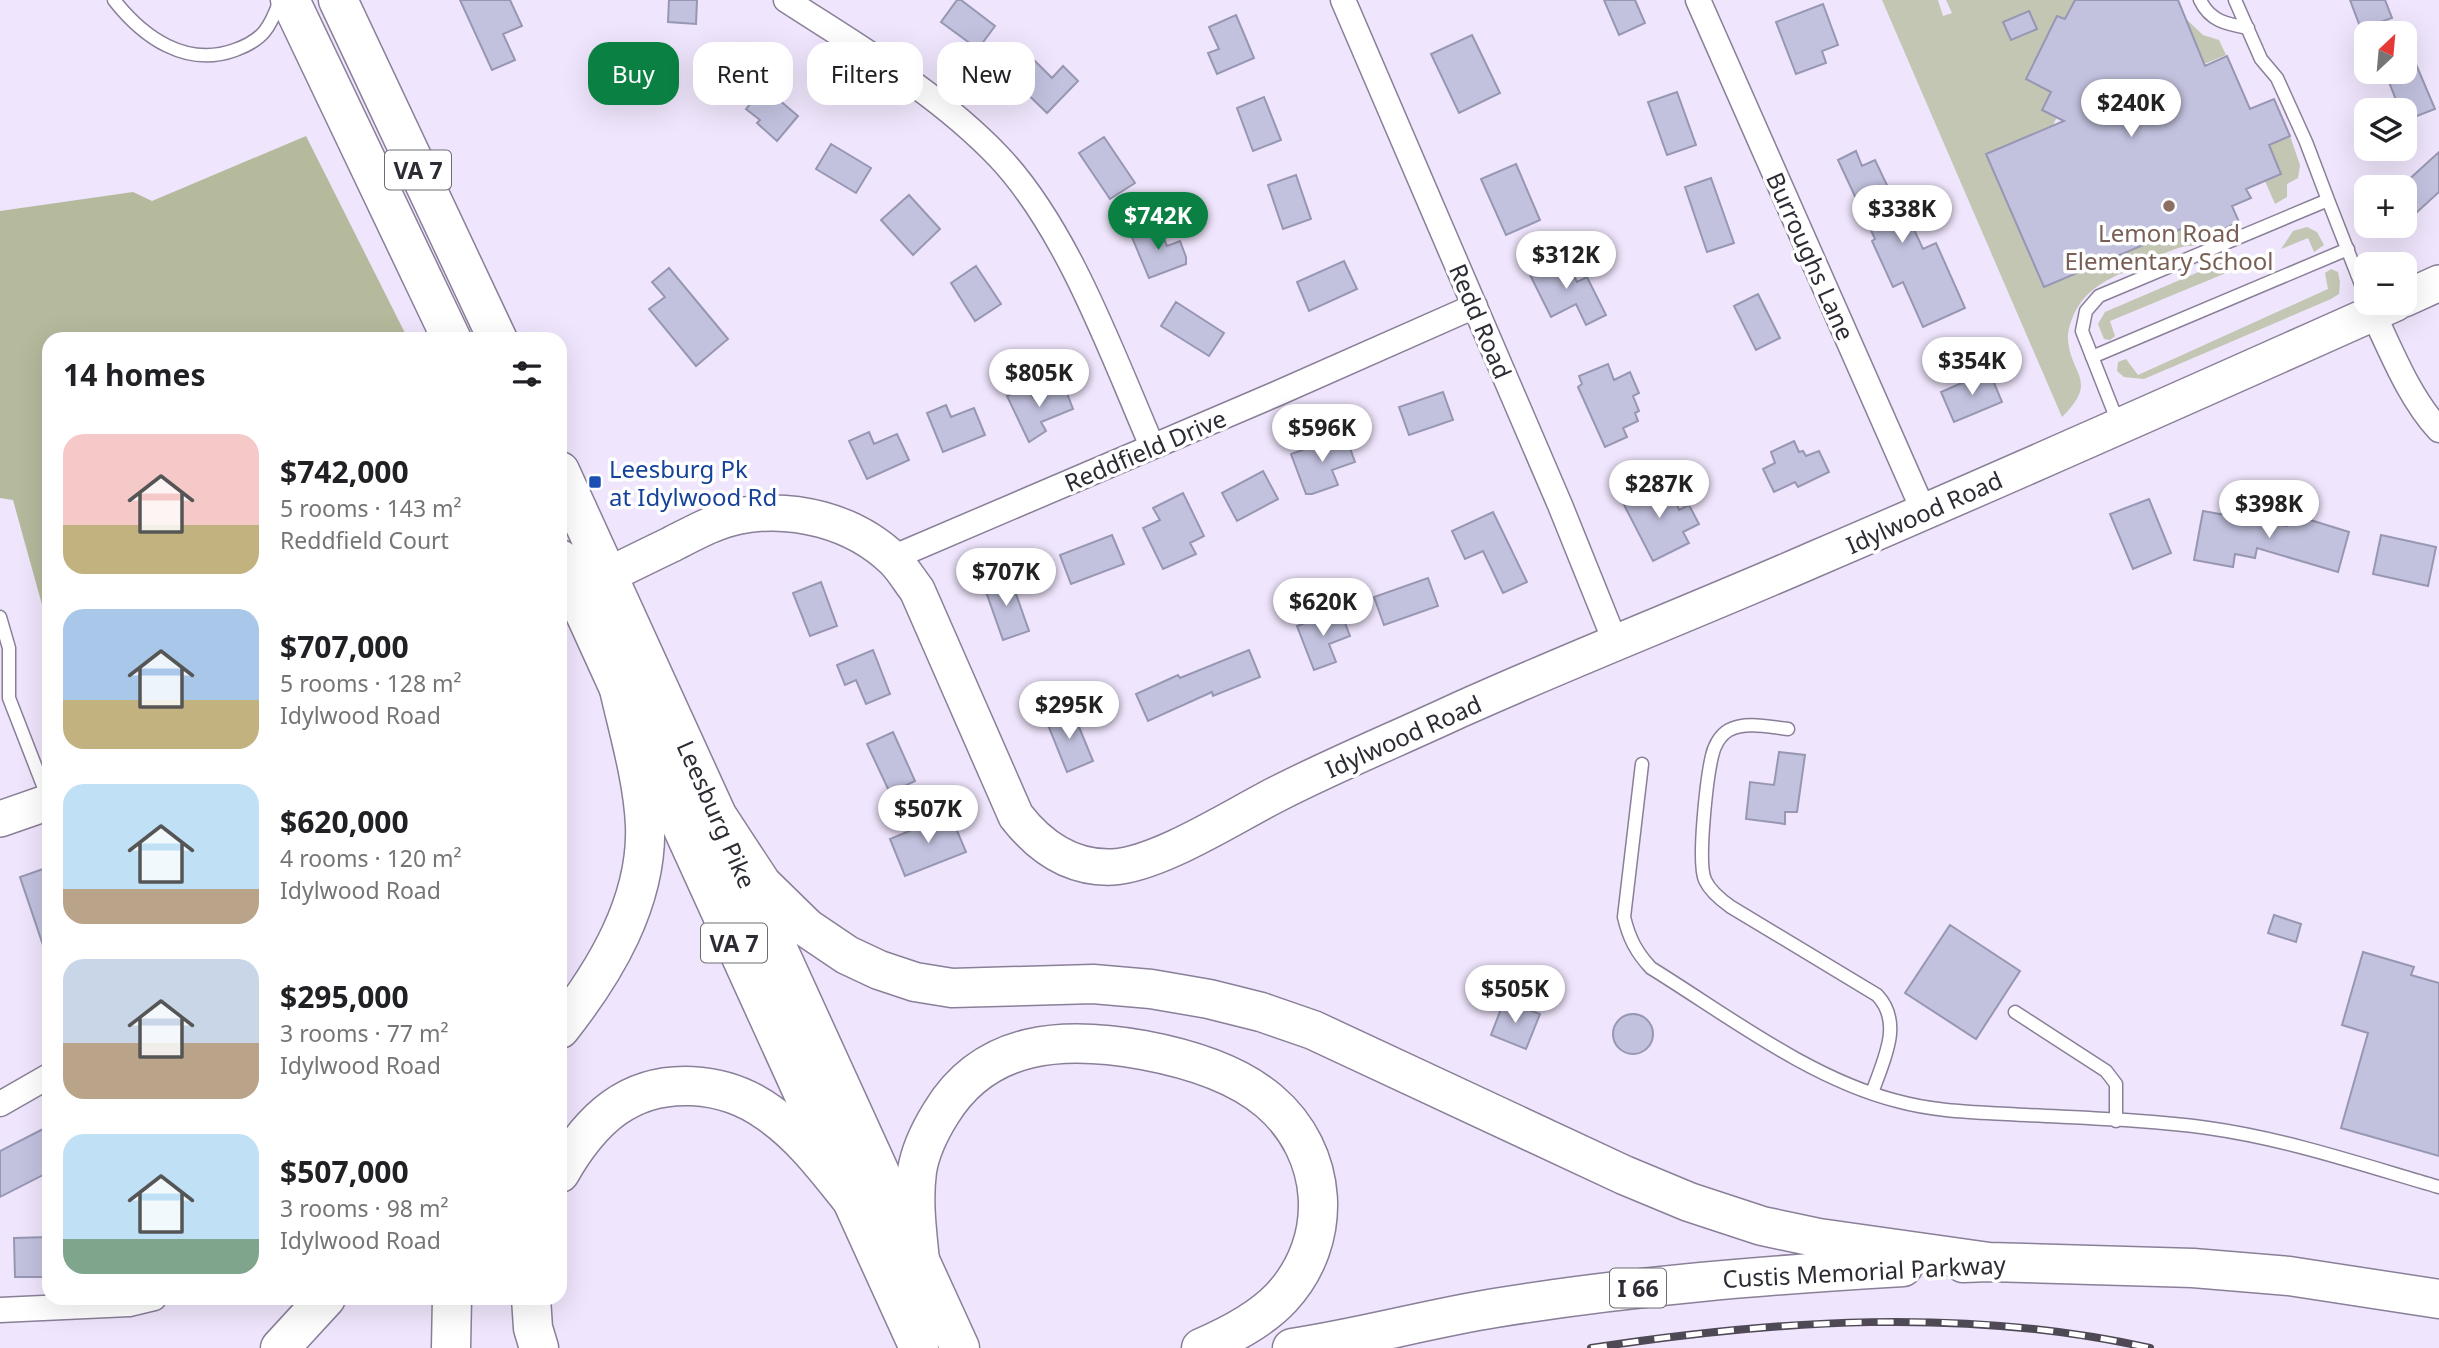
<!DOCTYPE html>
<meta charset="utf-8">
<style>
:root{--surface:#fff;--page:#f6f6f6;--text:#202124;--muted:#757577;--accent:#0b8043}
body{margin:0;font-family:"Noto Sans",sans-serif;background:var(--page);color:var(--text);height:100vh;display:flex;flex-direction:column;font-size:26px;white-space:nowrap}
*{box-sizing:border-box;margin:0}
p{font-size:23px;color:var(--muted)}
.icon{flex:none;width:38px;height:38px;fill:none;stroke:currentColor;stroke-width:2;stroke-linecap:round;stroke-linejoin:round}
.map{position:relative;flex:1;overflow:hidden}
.drawer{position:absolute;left:42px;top:332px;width:525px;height:973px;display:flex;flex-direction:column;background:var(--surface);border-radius:21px;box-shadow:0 7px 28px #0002}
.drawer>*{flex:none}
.top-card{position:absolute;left:588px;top:42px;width:665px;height:63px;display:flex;gap:14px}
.needle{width:46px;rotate:26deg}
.buttons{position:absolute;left:2354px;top:21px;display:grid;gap:14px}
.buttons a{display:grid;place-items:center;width:63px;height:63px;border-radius:14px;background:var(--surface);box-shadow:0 7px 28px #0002;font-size:35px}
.price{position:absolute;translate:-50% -60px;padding:0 16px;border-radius:24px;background:#fff;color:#222;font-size:23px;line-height:46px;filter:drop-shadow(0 2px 4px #0008)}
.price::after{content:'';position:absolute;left:50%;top:42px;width:21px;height:16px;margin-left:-10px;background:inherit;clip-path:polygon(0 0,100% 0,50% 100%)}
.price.active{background:var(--accent);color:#fff}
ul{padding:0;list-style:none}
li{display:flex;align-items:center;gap:21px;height:175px;padding:0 21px}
li span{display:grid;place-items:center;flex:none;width:196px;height:140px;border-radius:21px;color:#555}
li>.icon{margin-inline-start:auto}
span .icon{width:84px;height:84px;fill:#fffc;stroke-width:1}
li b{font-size:30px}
h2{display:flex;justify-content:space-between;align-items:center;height:84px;padding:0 21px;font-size:30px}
.chip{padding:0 24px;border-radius:21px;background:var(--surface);box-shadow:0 7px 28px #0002;font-size:24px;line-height:63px}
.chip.active{background:var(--accent);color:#fff}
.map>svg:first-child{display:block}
</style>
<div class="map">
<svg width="2439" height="1348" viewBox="0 0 2439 1348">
<rect width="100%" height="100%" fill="#efe5fc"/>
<path fill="#c2c6b3" d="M1882,0H1938L1943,16L1952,13L1946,0H2075L2065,20L2057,16L2026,79L2051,92L2042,110L2057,117L2053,125L1986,154L2044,287L2188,226L2196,246C2178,244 2157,258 2141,265C2113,277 2088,285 2074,314C2071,321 2067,332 2068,340C2071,376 2099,380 2062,417Z
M2185,18L2203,35L2219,40L2226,55L2204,64Z
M2290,136L2300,165L2298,178L2287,184V197L2275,204L2265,181V147Z
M2307,227L2317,232L2324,245L2314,252L2308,238L2281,249L2293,231Z
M2222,262L2243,266L2110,321L2115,336L2110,340L2104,339L2098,324L2105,312Z
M2331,269L2338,272L2340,282L2339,294L2331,299L2144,379L2124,377L2117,371L2118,362L2126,359L2138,375L2328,289L2325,273Z"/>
<path fill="#b5ba9d" d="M306,136L408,339L49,340V630L13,500L0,498V211L133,192L152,201Z"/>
<path fill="#c2c2df" stroke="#9797b3" stroke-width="2" d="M460,0H510L522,26L503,34L515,60L492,70Z
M669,0H697L696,24L668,22Z
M957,0H961L995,26L978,49L941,22Z
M1604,0H1635L1645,23L1619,35Z
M2075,0H2178L2205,66L2227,56L2250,109L2274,99L2290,136L2269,145L2281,174L2246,189L2251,198L2232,206L2239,222L2195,242L2188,226L2044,287L1986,154L2064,121L2042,110L2051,92L2026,79L2057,16L2065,19Z
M2350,0H2385L2392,18L2361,29Z
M1823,4L1838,45L1822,51L1826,63L1796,74L1776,22Z
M2029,11L2037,29L2011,40L2003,22Z
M1236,15L1254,58L1217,74L1208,53L1219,49L1209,27Z
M1472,35L1500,93L1459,113L1431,54Z
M2404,36L2435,109L2404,121V110H2400L2385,72H2404Z
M1033,59L1052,78L1063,66L1078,81L1047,113L1013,80Z
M764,87L798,116L777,141L757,123L760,120L746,109Z
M1677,92L1696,145L1667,155L1648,102Z
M1264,97L1281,140L1253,151L1237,108Z
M1104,137L1135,183L1110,199L1079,153Z
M831,144L871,168L856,193L816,169Z
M1856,151L1862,166L1875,160L1906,225L1911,223L1923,249L1936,243L1965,308L1923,327L1903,282L1893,287L1872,241L1875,239L1838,160Z
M2439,152V192L2404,224V184Z
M1516,164L1540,220L1506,235L1481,179Z
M1296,175L1311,219L1283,229L1268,185Z
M1711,178L1734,243L1707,252L1685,187Z
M909,195L940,229L913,255L881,220Z
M1158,225L1167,246L1180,241L1186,257V264L1149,278L1131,235Z
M1564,256L1577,282L1587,277L1606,315L1586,325L1576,304L1551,317L1529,273Z
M1344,261L1357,289L1309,311L1297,282Z
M976,266L1001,304L975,321L951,283Z
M669,268L728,339L696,366L649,309L665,297L652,282Z
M1758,294L1780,338L1756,350L1734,306Z
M1176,302L1224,333L1209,356L1161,326Z
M1608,364L1614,380L1630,372L1639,393L1633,396L1639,411L1635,413L1638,421L1623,428L1627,437L1605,447L1578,387L1582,384L1579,376Z
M1989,371L2002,402L1954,422L1941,392Z
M1063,383L1073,409L1041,422L1046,431L1029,442L1007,396L1028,388L1033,397Z
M1443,392L1453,420L1409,435L1399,407Z
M946,405L951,417L974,408L985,435L943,452L927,413Z
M869,432L874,444L897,434L909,460L867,479L849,441Z
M1345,435L1355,462L1332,470L1338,485L1312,494H1306L1291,454Z
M1794,441L1799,452L1803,451L1806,456L1819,451L1829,472L1798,487L1795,482L1774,492L1763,469L1775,463L1771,452Z
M1263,471L1278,499L1237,521L1222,493Z
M1649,485L1654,494L1670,486L1679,510L1689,505L1699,524L1683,532L1689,543L1653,561L1621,499Z
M1183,493L1204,536L1190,543L1196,554L1163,569L1143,528L1160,520L1153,508Z
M2149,499L2171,553L2133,569L2110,514Z
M2203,511L2287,526L2291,514L2349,532L2338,572L2257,548L2255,558L2235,554L2233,567L2194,560Z
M1493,512L1527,582L1503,593L1483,551L1465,559L1452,531Z
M1112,535L1124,564L1071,584L1060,555Z
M2381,535L2436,547L2428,586L2373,574Z
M1010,577L1029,631L1003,640L984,586Z
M1428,578L1438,606L1384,625L1374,597Z
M821,582L837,626L810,636L793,593Z
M1340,610L1350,636L1329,644L1336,662L1314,670L1297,626Z
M873,650L890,694L866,704L856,680L845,685L837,665Z
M1249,650L1260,677L1213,696L1212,692L1148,721L1136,694L1178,675L1180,678Z
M1072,710L1093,761L1067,772L1046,720Z
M893,732L915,781L890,793L867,744Z
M1779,752L1805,755L1797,812H1785V824L1746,819L1750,782L1774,785Z
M950,814L966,852L905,876L890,839Z
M49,867V954H46L20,877Z
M2274,915L2301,924L2296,942L2268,933Z
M1950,925L2020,971L1976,1039L1905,993Z
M2363,952L2414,967L2411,975L2439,983V1156L2341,1128L2368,1033L2342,1025Z
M1504,1001L1540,1014L1526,1049L1491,1035Z
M1613 1034a20 20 0 1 1 40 0a20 20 0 1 1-40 0Z
M49,1126V1172L0,1197V1151Z
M49,1237V1277H15L14,1238Z"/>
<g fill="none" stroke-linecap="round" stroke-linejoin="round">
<defs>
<path id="lane" d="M114,0C143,37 186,68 235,50C263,40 270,28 280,0
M2200,0C2210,21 2226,24 2248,28
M2235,0L2261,59L2277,78L2306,142L2328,200
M2092,357L2348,249
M2119,425L2082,331L2086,311L2099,296L2328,200L2366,297
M0,617L9,648V698L49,801
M1788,729C1770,727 1745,721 1729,730C1720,735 1714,746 1712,756C1707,777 1697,862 1705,880C1710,891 1721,900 1731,907L1877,995C1904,1023 1883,1061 1872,1093
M1642,764L1624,917C1629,938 1636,952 1651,968C1727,1015 1810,1079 1897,1101C1933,1111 1970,1112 2007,1114C2074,1118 2142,1119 2208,1128C2287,1139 2363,1165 2439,1187
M2015,1012L2106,1071L2116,1084V1121"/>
<path id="street" d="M786,0C860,48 938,93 999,157C1068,230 1112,354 1152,446
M1343,0L1560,505L1616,644
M1698,0L1924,512
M2373,313C2392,353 2409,397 2439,430
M892,558L1276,394L1475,306
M0,1104L49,1076
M0,1310L129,1304L154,1298"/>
<path id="secondary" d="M2404,299L2439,283
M583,588C612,573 641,559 670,545C692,534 714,521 739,516C793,506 854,521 894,560C903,569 909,580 917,590L1016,816C1040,847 1071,869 1113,867C1160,864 1235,815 1279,793C1338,763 1399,738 1459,710C1577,657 1698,610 1817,558C2011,475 2204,389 2396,303
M0,819L49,802"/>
<path id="primary" d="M290,0L452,340
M338,0L498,340
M560,471L960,1348
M560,559L919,1348"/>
<path id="highway" d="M720,820L762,884L807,928L847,955L879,970L915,982L952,988L1093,984L1151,989L1209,999L1261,1012L1313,1030L1624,1175L1689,1202L1762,1226L1819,1238L1989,1262
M560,1029C605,972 648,901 645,825C643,780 629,733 619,689
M560,1173C573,1150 592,1124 614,1108C660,1075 725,1081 769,1113C802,1136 825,1167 850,1198
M920,1261C917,1231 913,1202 917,1171C920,1152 931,1129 941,1113C986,1039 1065,1036 1143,1050C1186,1058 1235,1072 1269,1101C1329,1152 1335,1240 1281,1298C1259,1321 1229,1336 1201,1348
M1963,1263L1989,1262L2193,1268L2289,1276L2439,1299
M531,1298L533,1328L539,1348
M280,1348L326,1298
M451,1348L452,1298
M1292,1348C1360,1338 1427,1319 1495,1308C1630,1286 1767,1275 1903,1267"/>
</defs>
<use href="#lane" stroke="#8a7f98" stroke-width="15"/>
<use href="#street" stroke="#8a7f98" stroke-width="27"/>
<use href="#secondary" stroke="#8a7f98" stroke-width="38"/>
<use href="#primary" stroke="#8a7f98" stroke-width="41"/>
<use href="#highway" stroke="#8a7f98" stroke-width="41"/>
<use href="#lane" stroke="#fff" stroke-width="12"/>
<use href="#street" stroke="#fff" stroke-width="24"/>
<use href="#secondary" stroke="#fff" stroke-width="35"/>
<use href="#primary" stroke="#fff" stroke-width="38"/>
<use href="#highway" stroke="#fff" stroke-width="38"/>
<defs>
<path id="rail" d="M1591,1348C1776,1320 1966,1307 2150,1348"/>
</defs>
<use href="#rail" stroke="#4e4955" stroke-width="8"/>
<use href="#rail" stroke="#fff" stroke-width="5" stroke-dasharray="16" stroke-linecap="butt"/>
</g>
<circle fill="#8d6e63" stroke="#fff" stroke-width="2.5" cx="2169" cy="206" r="7"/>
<rect fill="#1a4fb4" stroke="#fff" stroke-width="2.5" x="588" y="475" width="14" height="14" rx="3.5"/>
<g text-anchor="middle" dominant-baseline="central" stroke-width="7" stroke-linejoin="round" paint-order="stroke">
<g fill="#fff" stroke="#6d6b72" stroke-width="2">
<rect x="385" y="150.5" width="66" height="39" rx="5"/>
<rect x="701" y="923.5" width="66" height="39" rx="5"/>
<rect x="1610" y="1268.5" width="56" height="39" rx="5"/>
</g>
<g font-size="23" font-weight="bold" fill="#2f2b35">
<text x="418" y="170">VA 7</text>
<text x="734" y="943">VA 7</text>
<text x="1638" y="1288">I 66</text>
</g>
<g font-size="24" fill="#785e54" stroke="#fff">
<text x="2169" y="232">Lemon Road<tspan x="2169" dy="28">Elementary School</tspan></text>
</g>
<g font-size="24" fill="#2f2b35" stroke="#fff">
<text transform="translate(1811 256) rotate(66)">Burroughs Lane</text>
<text transform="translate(1481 321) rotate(67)">Redd Road</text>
<text transform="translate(1145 450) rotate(-23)">Reddfield Drive</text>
<text transform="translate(1924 512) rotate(-24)">Idylwood Road</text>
<text transform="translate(1403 736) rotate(-24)">Idylwood Road</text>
<text transform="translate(717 814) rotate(66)">Leesburg Pike</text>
<text transform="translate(1864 1271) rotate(-3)">Custis Memorial Parkway</text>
</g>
<g font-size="24" fill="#164399" stroke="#fff" text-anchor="start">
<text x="609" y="468">Leesburg Pk<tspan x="609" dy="28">at Idylwood Rd</tspan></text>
</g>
</g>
</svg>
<div class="buttons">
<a><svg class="needle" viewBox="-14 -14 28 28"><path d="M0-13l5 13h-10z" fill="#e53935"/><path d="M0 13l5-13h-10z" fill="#757577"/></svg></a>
<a><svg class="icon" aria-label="layers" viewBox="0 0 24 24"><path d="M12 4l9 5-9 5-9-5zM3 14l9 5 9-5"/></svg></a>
<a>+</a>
<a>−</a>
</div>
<b class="price" style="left:2131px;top:139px">$240K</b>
<b class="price" style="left:1902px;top:245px">$338K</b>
<b class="price active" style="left:1158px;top:252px">$742K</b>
<b class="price" style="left:1566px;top:291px">$312K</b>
<b class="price" style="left:1972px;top:397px">$354K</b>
<b class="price" style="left:1039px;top:409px">$805K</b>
<b class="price" style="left:1322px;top:464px">$596K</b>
<b class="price" style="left:1659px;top:520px">$287K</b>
<b class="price" style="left:2269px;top:540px">$398K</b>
<b class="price" style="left:1006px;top:608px">$707K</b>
<b class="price" style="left:1323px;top:638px">$620K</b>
<b class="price" style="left:1069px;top:741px">$295K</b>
<b class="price" style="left:928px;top:845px">$507K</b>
<b class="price" style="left:1515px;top:1025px">$505K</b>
<div class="top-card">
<a class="chip active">Buy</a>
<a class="chip">Rent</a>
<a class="chip">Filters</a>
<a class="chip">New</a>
</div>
<section class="drawer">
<h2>14 homes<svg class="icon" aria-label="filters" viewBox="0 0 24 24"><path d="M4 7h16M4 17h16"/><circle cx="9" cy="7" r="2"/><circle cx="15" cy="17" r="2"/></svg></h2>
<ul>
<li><span style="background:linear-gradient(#f6c9c9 65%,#c2b280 0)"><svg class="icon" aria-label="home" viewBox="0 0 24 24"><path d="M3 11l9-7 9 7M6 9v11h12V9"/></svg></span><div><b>$742,000</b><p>5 rooms · 143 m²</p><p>Reddfield Court</p></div></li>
<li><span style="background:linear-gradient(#a9c7e8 65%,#c2b280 0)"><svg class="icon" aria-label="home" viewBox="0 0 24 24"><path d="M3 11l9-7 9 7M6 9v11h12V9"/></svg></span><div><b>$707,000</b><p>5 rooms · 128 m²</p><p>Idylwood Road</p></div></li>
<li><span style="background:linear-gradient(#bfe0f5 75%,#b9a48a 0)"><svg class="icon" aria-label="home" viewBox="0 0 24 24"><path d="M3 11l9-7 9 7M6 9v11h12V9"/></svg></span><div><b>$620,000</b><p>4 rooms · 120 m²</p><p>Idylwood Road</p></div></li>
<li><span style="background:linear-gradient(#c9d6e8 60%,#b9a48a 0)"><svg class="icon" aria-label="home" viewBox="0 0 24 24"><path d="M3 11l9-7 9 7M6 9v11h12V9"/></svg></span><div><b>$295,000</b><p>3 rooms · 77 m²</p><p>Idylwood Road</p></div></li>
<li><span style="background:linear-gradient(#bfe0f5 75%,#7fa58c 0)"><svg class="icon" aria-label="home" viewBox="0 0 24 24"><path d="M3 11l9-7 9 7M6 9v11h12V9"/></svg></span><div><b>$507,000</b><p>3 rooms · 98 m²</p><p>Idylwood Road</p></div></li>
</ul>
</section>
</div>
